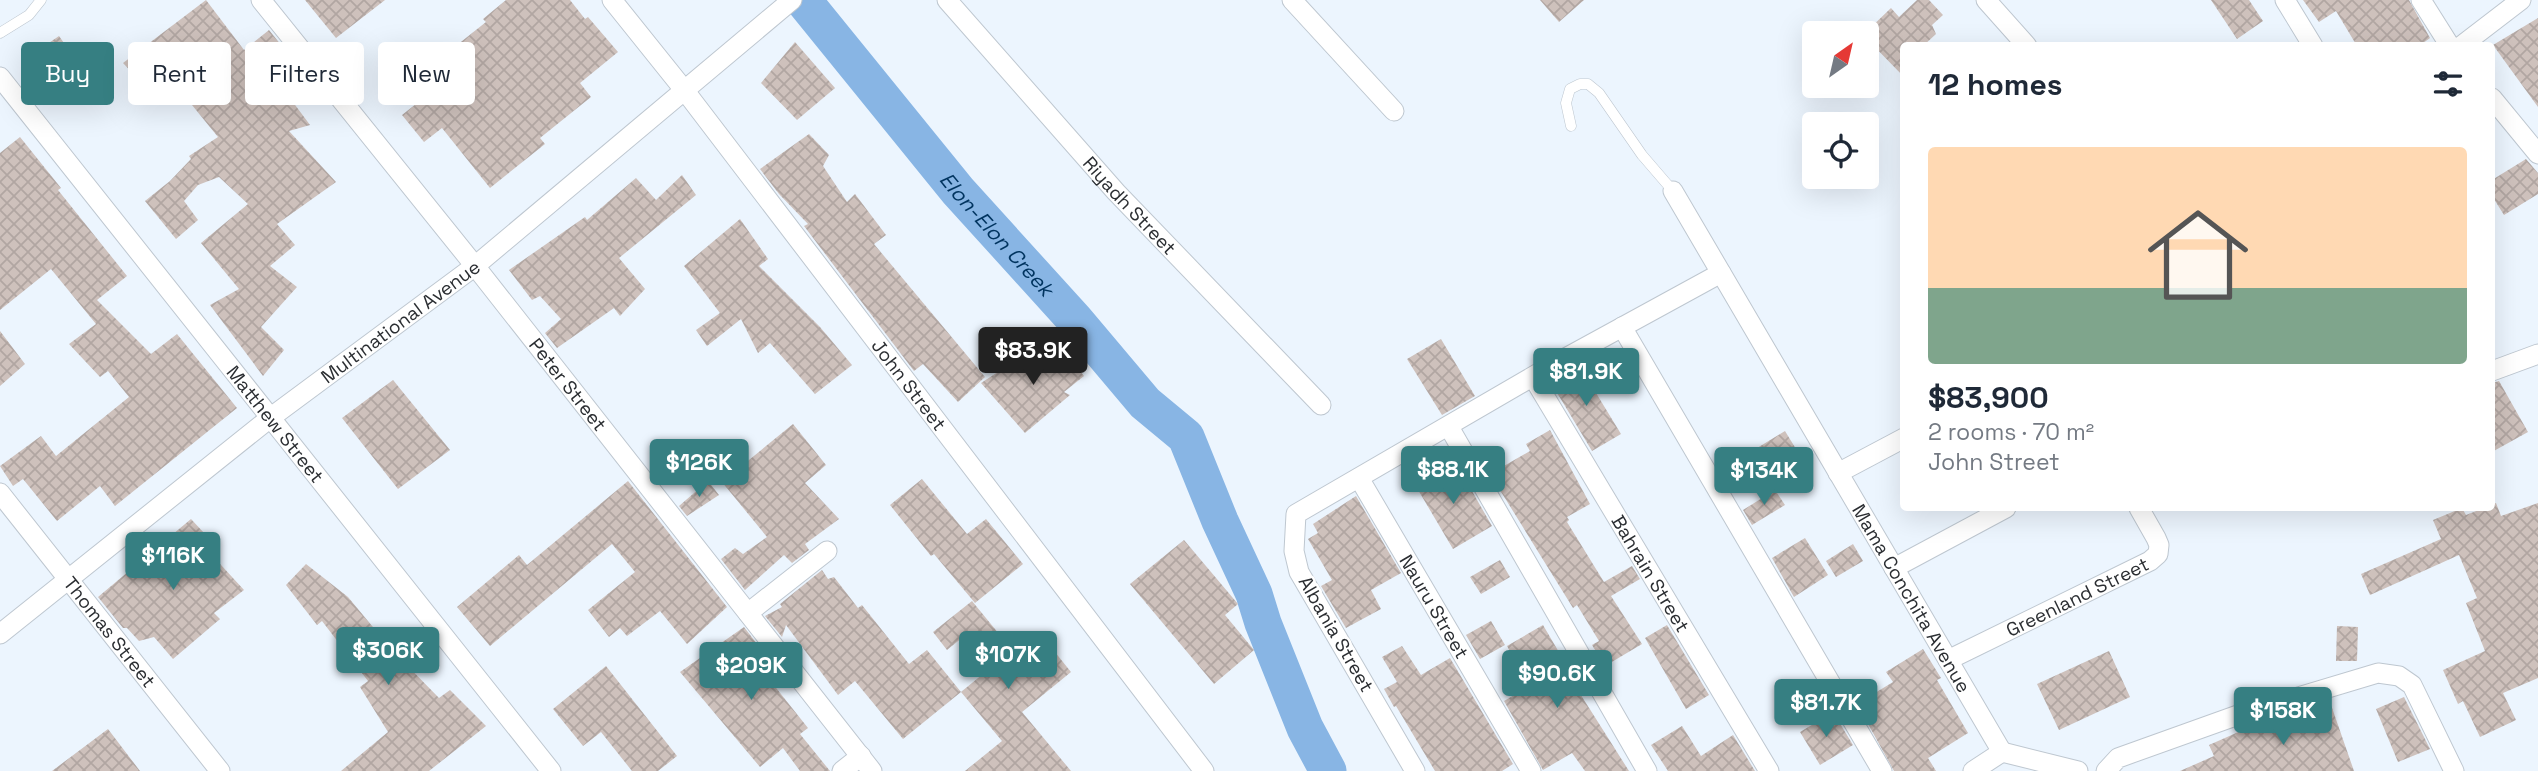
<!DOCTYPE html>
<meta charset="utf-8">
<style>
:root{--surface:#fff;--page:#f6f6f7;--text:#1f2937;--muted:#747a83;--accent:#367f82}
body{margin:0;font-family:"Space Grotesk",sans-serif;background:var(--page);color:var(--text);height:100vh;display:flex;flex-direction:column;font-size:26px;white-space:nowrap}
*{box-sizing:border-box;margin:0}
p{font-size:23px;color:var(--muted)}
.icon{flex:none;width:38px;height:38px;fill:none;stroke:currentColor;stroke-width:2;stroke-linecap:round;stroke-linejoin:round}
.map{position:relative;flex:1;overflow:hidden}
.panel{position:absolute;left:1900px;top:42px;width:595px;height:469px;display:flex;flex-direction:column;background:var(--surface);border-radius:7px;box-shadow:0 7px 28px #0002}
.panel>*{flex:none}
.guide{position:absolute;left:21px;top:42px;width:665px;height:63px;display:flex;gap:14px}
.needle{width:46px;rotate:34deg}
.controls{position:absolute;left:1802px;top:21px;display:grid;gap:14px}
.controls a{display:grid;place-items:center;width:77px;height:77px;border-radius:7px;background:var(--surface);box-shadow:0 7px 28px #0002;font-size:35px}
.price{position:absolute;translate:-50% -60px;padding:0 16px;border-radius:7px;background:var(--accent);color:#fff;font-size:23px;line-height:46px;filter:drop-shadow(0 2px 4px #0008)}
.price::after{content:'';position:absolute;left:50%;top:42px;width:21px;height:16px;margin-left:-10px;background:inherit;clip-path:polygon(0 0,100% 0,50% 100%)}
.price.current{background:#222;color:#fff}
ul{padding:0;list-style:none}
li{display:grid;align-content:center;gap:14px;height:371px;padding:0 28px}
li span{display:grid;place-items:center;height:217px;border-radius:7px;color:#555}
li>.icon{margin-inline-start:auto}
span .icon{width:126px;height:126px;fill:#fffc;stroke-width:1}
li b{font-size:30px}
h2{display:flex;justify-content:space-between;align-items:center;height:84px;padding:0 28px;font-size:30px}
.chip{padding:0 24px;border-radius:7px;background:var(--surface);box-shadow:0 7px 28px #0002;font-size:24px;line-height:63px}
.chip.current{background:var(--accent);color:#fff}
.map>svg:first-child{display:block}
</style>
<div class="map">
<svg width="2538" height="771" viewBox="0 0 2538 771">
<defs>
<pattern id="building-cross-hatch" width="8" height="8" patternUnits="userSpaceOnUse" patternTransform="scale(1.75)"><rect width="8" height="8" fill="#cec1bc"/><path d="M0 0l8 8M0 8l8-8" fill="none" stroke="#b1a6a2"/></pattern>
</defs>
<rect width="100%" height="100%" fill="#ecf5fe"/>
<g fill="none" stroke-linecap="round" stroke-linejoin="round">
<path stroke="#88b5e4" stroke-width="37" id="s1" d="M803,0L958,191L1075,320L1145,403L1186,437L1220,521L1254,594L1263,623L1305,728L1328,771"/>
</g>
<path fill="url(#building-cross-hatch)" d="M206,0L244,50L269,30L301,70L281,86L310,125L289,131L336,182L277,224L295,245L270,266L297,287L261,327L284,350L263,376L210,305L239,289L201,243L248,204L219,177L198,185L184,201L198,220L176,239L145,201L170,181L191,159L189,156L218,137L179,89L156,98L123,63Z
M305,0H385L336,38Z
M506,0H570L585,19L588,17L618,52L580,83L591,97L540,138L545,144L490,188L442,128L424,142L402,115L445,81L432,65L486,22L483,19Z
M1540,0H1584L1559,22Z
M1917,0H1929L1943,15L1932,25L1936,34L1923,46H1904V77L1867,39V33H1865L1891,8L1899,17Z
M2211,0H2249L2263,21L2237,39Z
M2303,0H2409L2430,38L2419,46H2357L2336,11L2319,22Z
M2538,18V107L2493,45Z
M59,36L76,60L39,86L21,62Z
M795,42L835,88L797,120L761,83Z
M809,134L829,155L823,166L847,202L855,194L886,235L874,244L985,377L958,402L923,364L914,371L804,226L808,224L779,194L760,169Z
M20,137L61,188L58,190L127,276L97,300L151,354L177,334L237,408L115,506L100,486L57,521L23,479L13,486L0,466L41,436L56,456L129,397L108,371L100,377L69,344L96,324L51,269L0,310V153Z
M2526,159L2538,173V194L2504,215L2492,196V180Z
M682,175L696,195L619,258L645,289L620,316L614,308L557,348L545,333L561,319L540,296L532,300L509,270L585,217L587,220L636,178L656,200Z
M740,219L768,259L759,266L820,327L852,365L815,394L770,343L758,353L741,319L707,346L696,330L720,313L684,266Z
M0,331L25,364L0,386Z
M1441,339L1475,396L1442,415L1407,359Z
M1032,350L1046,364L1064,350L1084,376L1064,392L1070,395L1025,433L981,383Z
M1579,365L1621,434L1592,451L1550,381Z
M393,380L450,450L398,489L342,418Z
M2499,381L2528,432L2492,452V383Z
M793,424L826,465L805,483L839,519L805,544L809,550L792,563L784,555L745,590L721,559L735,548L743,554L767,537L722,482Z
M1550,430L1590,504L1567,517L1569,520L1567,522L1604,582L1632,566L1640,579L1611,596L1642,644L1605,666L1592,645L1599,641L1577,605L1573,608L1490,474L1530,451L1526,444Z
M1785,431L1807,467L1772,489L1749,453Z
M1449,462L1464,489L1469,486L1492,526L1453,549L1414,483Z
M922,479L967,534L986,519L1023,564L975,603L934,554L931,556L890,505Z
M628,481L727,607L687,644L660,611L627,636L620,628L609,637L588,610L635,572L612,544L490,646L457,607L519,555L527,565Z
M708,481L719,495L687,516L679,506Z
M1775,490L1785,505L1752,525L1743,510Z
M1356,496L1401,573L1371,590L1381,609L1346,628L1321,586L1332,580L1308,539L1318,533L1313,524Z
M2496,503L2501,516L2538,503V678L2503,693L2516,720L2480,737L2463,701L2458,704L2443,670L2485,651L2466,603L2477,598L2459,555L2370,595L2361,574L2441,539L2433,520L2462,508L2466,515L2484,508H2492V504Z
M191,519L218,548L210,553L244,590L214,613L220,619L173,659L154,637L139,641L127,628H123L98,597Z
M1805,538L1828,575L1794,597L1772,558Z
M1184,540L1238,604L1225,615L1254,650L1214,684L1130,584Z
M1853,544L1863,561L1836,577L1826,561Z
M1500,560L1510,577L1481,594L1470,577Z
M306,564L348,597L392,650L439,698L450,690L486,726L429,771H341L388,732L360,687L368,681L322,621L317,625L286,585Z
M822,570L828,579L834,577L858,608L862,605L909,664L927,650L961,692L903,739L855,681L838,695L786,625L782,637L765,616L782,607L780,604Z
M972,601L1013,651L1038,631L1071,672L1022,712L1071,771H965L1002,741L961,692L989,669L963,637L947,650L933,632Z
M1491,621L1505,645L1480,659L1466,635Z
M1543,625L1560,654L1559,655L1574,680L1572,681L1629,771H1585L1572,753L1543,770L1504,701L1530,686L1507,646Z
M1667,625L1709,695L1686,709L1645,638Z
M2337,626L2358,627L2357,661H2336Z
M744,627L774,666L765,674L808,728L800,734L830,771H800L783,748L760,767L680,672Z
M1402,646L1421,675L1450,658L1513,764L1502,771H1435L1396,706L1394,707L1384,689L1397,682L1382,657Z
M1923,649L1941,678L1937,680L1968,733L1928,758L1936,771H1894L1857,704L1893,682L1886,672Z
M2109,651L2130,697L2059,730L2037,684Z
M606,666L677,756L658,771H632L601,732L583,746L553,709Z
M2404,697L2430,749L2398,762L2376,709Z
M2331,705L2354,771H2180L2214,756L2209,745L2252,726L2254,731Z
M1827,716L1830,721L1836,717L1853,745L1820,765L1800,732Z
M1682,726L1701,756L1733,735L1755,771H1668L1651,745Z
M108,729L140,771H52Z"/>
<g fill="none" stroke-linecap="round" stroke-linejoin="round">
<defs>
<path id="lane" d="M0,33L29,15L41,0
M1571,126L1566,103L1570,89L1580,84H1588L1599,93L1642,155L1673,191"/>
<g id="street">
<path id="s2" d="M261,0L475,266L872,771"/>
<path id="s3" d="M612,0L685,91L1204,771"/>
<path id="s4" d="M947,0L1116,192L1321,405"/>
<path d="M1292,0L1394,111"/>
<path d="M1986,0L2027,46"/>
<path d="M2285,0L2313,46"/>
<path d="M2421,0L2450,46"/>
<path d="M2461,46L2521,0"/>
<path id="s5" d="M0,77L551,771"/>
<path d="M2492,98L2538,154"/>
<path id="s6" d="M1673,191L2002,752"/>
<path d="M1622,327L1882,771"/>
<path d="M2492,371L2538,354"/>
<path id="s7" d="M1533,377L1769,771"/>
<path d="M1449,427L1647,771"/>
<path d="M1838,473L1904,438"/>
<path id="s8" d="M1359,478L1531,771"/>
<path id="s9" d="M0,493L220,771"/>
<path d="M1894,568L2006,508"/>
<path d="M748,613L827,551"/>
<path id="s10" d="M0,634L270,418L475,266L792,0"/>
<path id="s11" d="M1948,660L2150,561L2158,554L2159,545L2156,538L2139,508"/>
<path d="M2002,752L2078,771"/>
<path d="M842,771L861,756"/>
<path d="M1415,771L1299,572L1294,551L1296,514L1549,367L1721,273"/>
<path d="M1973,771L2002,752"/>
<path d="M2106,771L2118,758L2238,715L2378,673L2399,676L2412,685L2454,771"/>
</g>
</defs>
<use href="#lane" stroke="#bec7d0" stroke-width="11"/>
<use href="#street" stroke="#bec7d0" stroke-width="21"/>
<use href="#lane" stroke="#fff" stroke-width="10"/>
<use href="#street" stroke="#fff" stroke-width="19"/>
</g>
<g text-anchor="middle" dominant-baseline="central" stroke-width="5" stroke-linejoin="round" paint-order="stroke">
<g font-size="19" fill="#2b2e32" stroke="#fff">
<text stroke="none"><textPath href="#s4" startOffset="275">Riyadh Street</textPath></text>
<text stroke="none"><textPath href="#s10" startOffset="508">Multinational Avenue</textPath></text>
<text stroke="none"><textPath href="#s2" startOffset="492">Peter Street</textPath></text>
<text stroke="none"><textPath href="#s3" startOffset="486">John Street</textPath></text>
<text stroke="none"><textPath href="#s5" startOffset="443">Matthew Street</textPath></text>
<text stroke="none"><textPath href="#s7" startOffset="229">Bahrain Street</textPath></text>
<text stroke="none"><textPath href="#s11" startOffset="144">Greenland Street</textPath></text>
<text stroke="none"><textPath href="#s6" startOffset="472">Mama Conchita Avenue</textPath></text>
<text stroke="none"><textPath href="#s8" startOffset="149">Nauru Street</textPath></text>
<text stroke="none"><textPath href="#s9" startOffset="177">Thomas Street</textPath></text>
<text transform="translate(1336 634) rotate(60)">Albania Street</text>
</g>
<g font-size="21" font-style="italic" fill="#01345f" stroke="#fff">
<text stroke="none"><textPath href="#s1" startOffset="304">Elon-Elon Creek</textPath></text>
</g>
</g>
</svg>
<div class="controls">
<a><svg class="needle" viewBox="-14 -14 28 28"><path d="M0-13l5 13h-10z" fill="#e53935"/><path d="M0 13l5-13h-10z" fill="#747a83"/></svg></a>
<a><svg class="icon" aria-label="locate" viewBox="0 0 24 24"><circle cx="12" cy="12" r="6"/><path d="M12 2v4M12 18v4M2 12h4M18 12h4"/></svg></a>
</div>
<b class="price current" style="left:1033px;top:387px">$83.9K</b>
<b class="price" style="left:1586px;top:408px">$81.9K</b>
<b class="price" style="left:699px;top:499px">$126K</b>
<b class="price" style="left:1453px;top:506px">$88.1K</b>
<b class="price" style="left:1764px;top:507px">$134K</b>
<b class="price" style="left:173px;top:592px">$116K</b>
<b class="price" style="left:388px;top:687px">$306K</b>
<b class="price" style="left:1008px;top:691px">$107K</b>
<b class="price" style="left:751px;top:702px">$209K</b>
<b class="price" style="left:1557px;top:710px">$90.6K</b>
<b class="price" style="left:1826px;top:739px">$81.7K</b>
<b class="price" style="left:2283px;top:747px">$158K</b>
<div class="guide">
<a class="chip current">Buy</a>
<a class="chip">Rent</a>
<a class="chip">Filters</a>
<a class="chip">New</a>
</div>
<section class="panel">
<h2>12 homes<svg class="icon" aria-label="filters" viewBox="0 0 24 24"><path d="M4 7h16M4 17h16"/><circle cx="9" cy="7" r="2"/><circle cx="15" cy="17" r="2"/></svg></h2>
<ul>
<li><span style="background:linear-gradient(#ffd9b3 65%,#7fa58c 0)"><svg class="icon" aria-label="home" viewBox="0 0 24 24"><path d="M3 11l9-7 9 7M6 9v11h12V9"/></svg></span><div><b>$83,900</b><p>2 rooms · 70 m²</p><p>John Street</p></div></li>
</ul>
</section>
</div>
